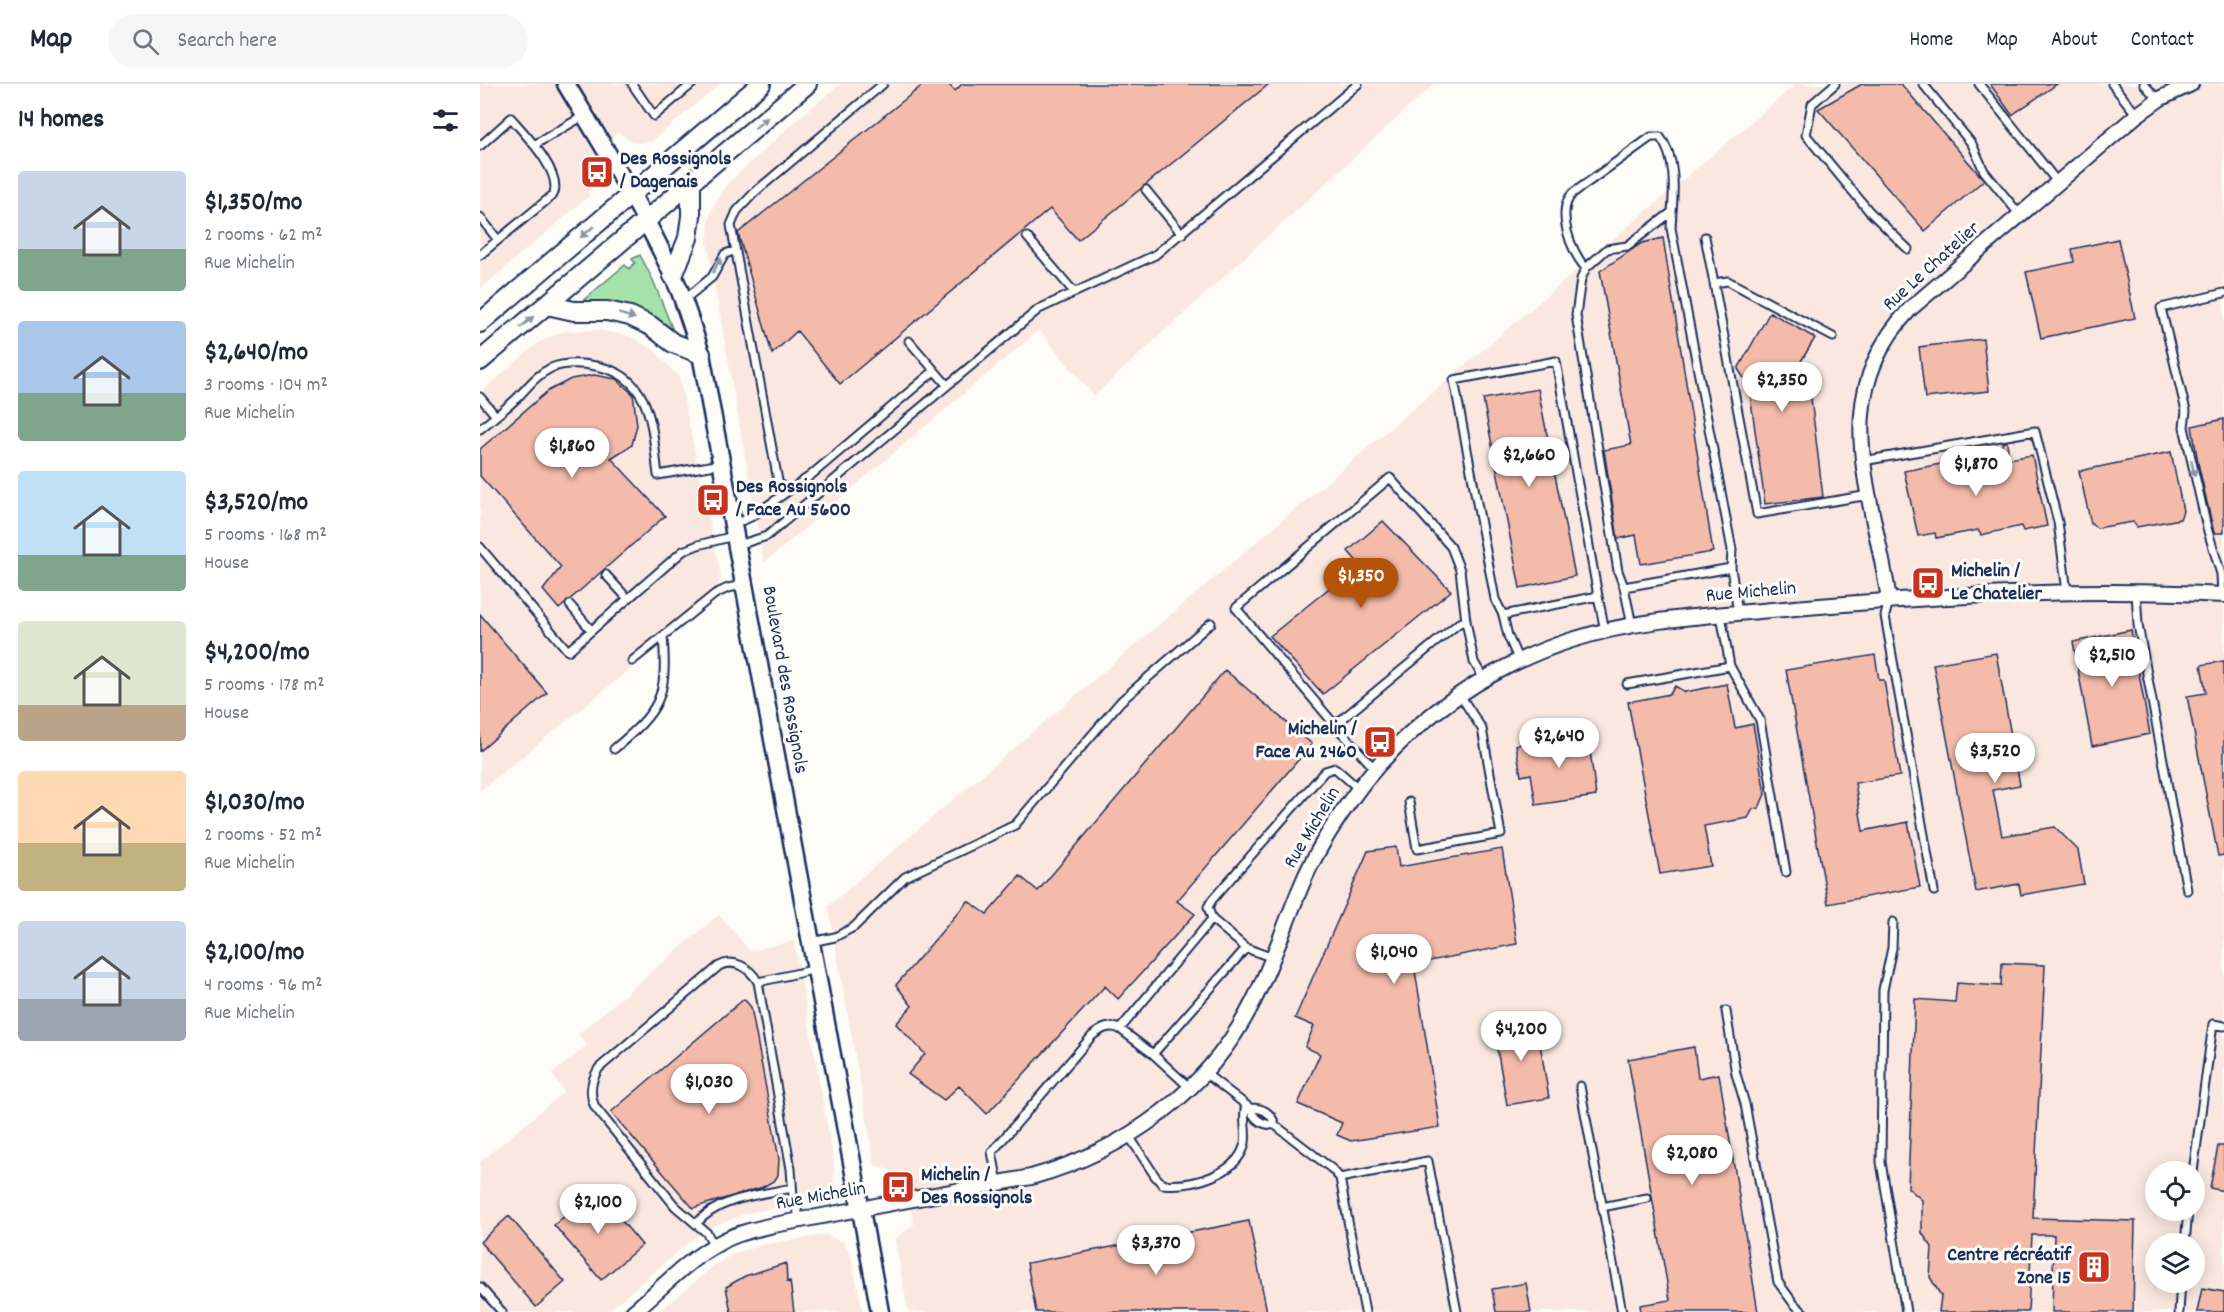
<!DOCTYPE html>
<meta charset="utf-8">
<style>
:root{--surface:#fff;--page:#f6f6f7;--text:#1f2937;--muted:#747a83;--line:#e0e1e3;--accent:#b45309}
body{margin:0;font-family:Dekko,sans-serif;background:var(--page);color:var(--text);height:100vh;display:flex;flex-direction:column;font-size:22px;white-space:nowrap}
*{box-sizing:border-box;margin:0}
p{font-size:20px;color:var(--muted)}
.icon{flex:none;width:33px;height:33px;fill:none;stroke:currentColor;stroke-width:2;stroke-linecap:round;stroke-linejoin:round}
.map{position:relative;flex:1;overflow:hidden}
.side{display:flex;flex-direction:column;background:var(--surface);width:480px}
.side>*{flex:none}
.fabs{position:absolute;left:1665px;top:1077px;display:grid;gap:12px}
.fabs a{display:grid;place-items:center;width:60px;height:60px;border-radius:50%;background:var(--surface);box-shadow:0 3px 15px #0003;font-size:30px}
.price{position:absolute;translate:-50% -51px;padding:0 14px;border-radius:21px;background:#fff;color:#222;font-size:20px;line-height:39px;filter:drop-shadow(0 2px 3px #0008)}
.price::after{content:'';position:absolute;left:50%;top:36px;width:18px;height:14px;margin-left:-9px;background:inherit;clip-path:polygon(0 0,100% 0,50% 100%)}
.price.active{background:var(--accent);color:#fff}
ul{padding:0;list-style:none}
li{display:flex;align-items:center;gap:18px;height:150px;padding:0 18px}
li span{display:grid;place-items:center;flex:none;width:168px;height:120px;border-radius:6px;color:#555}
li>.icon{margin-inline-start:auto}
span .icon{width:72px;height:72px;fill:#fffc;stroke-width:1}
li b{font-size:26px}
h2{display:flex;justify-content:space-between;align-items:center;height:72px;padding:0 18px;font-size:26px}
header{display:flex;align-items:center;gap:36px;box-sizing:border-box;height:84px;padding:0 30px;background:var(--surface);border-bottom:2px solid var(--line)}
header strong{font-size:28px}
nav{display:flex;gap:33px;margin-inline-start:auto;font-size:21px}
.search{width:420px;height:54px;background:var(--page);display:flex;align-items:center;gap:15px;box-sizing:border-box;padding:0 21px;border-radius:33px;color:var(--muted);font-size:22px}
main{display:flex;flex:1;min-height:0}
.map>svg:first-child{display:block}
</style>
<header>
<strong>Map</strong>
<div class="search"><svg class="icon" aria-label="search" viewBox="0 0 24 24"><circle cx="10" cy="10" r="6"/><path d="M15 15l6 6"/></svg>Search here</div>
<nav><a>Home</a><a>Map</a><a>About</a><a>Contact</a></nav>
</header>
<main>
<section class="side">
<h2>14 homes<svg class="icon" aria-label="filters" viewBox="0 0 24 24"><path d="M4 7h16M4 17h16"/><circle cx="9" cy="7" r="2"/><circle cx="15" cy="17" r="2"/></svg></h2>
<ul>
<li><span style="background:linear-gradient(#c9d6e8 65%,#7fa58c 0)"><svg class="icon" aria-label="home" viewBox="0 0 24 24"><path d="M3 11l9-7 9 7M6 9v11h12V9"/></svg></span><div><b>$1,350/mo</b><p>2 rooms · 62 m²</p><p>Rue Michelin</p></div></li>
<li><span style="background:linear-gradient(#a9c7e8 60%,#7fa58c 0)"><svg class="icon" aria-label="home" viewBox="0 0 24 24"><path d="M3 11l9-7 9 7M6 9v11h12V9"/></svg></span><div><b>$2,640/mo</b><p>3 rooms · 104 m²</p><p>Rue Michelin</p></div></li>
<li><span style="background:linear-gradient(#bfe0f5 70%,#7fa58c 0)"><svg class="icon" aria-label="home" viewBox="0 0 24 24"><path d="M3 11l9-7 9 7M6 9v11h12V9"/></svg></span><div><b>$3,520/mo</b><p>5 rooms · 168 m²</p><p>House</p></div></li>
<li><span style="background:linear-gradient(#dfe7d0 70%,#b9a48a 0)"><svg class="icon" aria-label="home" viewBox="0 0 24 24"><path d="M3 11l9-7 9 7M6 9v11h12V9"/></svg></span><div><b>$4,200/mo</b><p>5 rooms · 178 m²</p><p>House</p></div></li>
<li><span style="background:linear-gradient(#ffd9b3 60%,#c2b280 0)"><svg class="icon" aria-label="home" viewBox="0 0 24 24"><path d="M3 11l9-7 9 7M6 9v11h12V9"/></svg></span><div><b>$1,030/mo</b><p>2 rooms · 52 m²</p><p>Rue Michelin</p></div></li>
<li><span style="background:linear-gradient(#c9d6e8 65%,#9aa5b1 0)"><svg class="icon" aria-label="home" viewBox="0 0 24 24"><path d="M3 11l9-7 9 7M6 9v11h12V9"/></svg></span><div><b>$2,100/mo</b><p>4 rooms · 96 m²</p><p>Rue Michelin</p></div></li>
</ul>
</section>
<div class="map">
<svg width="1744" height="1228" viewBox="0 0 1744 1228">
<rect width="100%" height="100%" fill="#fdfcf7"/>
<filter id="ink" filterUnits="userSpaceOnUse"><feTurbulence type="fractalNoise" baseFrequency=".0167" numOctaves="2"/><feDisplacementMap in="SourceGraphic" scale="12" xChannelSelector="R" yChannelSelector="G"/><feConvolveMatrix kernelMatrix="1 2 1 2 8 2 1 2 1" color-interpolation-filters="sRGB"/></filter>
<g filter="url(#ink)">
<path fill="#fae8e0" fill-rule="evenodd" d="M0,0H240L172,57L154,59L138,48L111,82L109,112L0,205Z
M360,0H954L614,312L559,246L284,479L227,158L230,129L245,102L319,34Z
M1316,0H1744V1228H428L415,1155L434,1140L423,1091L395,1081L348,822ZM1676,1088H1714V1126H1676ZM1676,1160H1714V1198H1676Z
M118,246L149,252L174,266L199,293L241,492L235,516L0,707V309L59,258L84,247Z
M239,831L270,867L314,857L354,1079V1100L346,1112L339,1115L268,1129L232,1143L214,1154L127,1228H0V1078L84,1008L72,990L107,961L98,950Z
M345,1151L362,1157L370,1168L383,1228H179L236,1180L253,1170L281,1161Z"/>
<path fill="#a5e3aa" stroke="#608984" stroke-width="1.5" d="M160,171L173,196L192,244L190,247L100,219L145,181L149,185L155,179L152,175Z"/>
<path fill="#f4bbaa" stroke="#1b2f5e" stroke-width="1.5" d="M444,0H468L475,7L482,0H789L598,156L570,125L360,300L317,247L292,270L258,149Z
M1382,0H1421L1504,96L1445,147L1338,25Z
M1510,0H1577L1532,31Z
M1183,154L1233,468L1161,480L1156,451L1138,455L1124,366L1151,361L1120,187L1162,159Z
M1638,155L1655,234L1561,254L1546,188L1594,178L1592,165Z
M1290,228L1335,254L1311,294L1331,314L1343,413L1285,420L1269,302L1258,285Z
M1503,255L1509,307L1445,314L1439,263Z
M114,291L136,295L153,310L157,341L152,361L131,374L185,432L79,525L63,506L81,483L0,392V365L68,307L91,295Z
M1058,305L1095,492L1040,504L1003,315Z
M1744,335V449H1734L1718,379L1712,342Z
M1523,358H1527L1529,375L1552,371L1567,442L1543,447L1541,442L1501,451L1498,446L1456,454L1455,449L1438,452L1424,387L1466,379L1467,384L1518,373Z
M1691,368L1703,427L1700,435L1657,443L1653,438L1617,444L1611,440L1599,387Z
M903,437L971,507L843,610L790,552L879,480L868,467Z
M0,530L67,609L0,667Z
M1651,546L1670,650L1612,662L1593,558Z
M1516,569L1540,701L1513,706L1522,752L1575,743L1598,766L1604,800L1541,811L1539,800L1496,808L1453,580Z
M1395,571L1399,596H1404L1420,692L1375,699L1383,747L1428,738L1440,803L1348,820L1306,586Z
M1744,577V771L1738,772L1707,612L1726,609L1721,581Z
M745,586L832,660L697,817L715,830L638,915L625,902L507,1030L479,1002L464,1016L428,990L445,970L416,940L432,922L416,901L488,817L507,830L540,792L558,807Z
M1247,600L1255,644L1273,640L1285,710L1279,724L1273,725L1268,734L1224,742L1231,782L1180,790L1148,618L1190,610L1195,602L1205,608Z
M1108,651L1116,712L1056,721L1051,690L1041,692L1036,661Z
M916,763L919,783L1022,765L1037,860L934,880L960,1043L871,1057L857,1051L862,1039L818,1020L840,970L825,963L834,942L815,934L888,767Z
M1522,879L1565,881L1553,1134L1655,1137L1653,1228H1572L1574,1151H1552L1548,1228H1459L1461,1212L1450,1193L1452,1163L1442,1149V1116L1428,1104L1435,915L1475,918L1477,899L1521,902Z
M264,915L271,923L299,1075L298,1091L295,1096L283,1103L213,1124L131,1028Z
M1056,935L1069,1014L1027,1021L1013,942Z
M1214,963L1218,994L1239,990L1278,1228H1161L1160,1221L1190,1216L1148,975Z
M1738,1062H1744V1107L1730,1104Z
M116,1106L162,1161L121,1196L74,1141Z
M29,1132L85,1198L56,1223L0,1158Z
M769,1137L787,1228H556L547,1179Z
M306,1179L307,1198L310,1197L314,1228H251L246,1203L265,1192Z
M1046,1199L1051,1228H1016L1012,1205Z
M1722,1204L1744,1208V1228H1717Z"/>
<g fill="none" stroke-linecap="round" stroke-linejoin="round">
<defs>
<path id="service" d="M152,0L174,32L212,0
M1355,0L1332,20L1326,51L1389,127L1428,165
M1443,0L1492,60L1504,87L1540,131
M1499,0L1578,99
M1632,0L1657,31
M1664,0L1678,16
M54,61L105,31
M0,62L31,34C45,50 84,90 73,111L18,156L0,133
M666,106L702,150
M1192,128L1191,144L1252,466L1251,484
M547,153L594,208
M1225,153L1234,199
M0,171L18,156
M1106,184C1091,169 1075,126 1093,109L1171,53H1180C1196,73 1194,105 1192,128L1147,162L1127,165L1106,184L1101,195L1096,231L1138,487L1144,503
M204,216L232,193L245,170L254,167
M1353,253L1248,197L1234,199L1277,430L1389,411
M429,257L467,301
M0,313L16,332L0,345
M16,332C23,326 30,321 37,314C48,303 56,291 71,284C85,278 101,279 116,282C173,292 172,345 178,391L241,380
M1383,377L1555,347L1578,438L1587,508
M304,409L298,397L251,141L257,127L275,108L403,0
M254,440L271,433L330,392L454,287
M258,461L287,452L559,225L675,171L878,0
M0,463L88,567L203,467L218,461L254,452
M126,491L148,515
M1656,508L1658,541L1707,806
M1742,511L1741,490L1727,444L1704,343L1706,327L1681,224L1744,209
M1409,516L1405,532L1454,807
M90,521L111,546
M1023,531L1015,515L974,296L1076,277L1118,512
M1152,541L1144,503L1251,484L1258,529
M152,577L235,510L248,504L263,501
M1039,577L1028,552L1023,531L1118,512L1125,547
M1250,582L1280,636L1306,788
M1147,600L1250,582L1241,531
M855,641L756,524L910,394L971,463L980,486L986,537
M134,665C180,626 188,614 183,552
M895,685L855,641L979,539L986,537L994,578L1004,595
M929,718L937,765L1021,750L1002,645L980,611
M732,835L728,823L732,816L845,687L855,684L879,705
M1413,838L1412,864L1403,906L1401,1078L1426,1228
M331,858L355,853L374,843L425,793L535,741L641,617L731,539
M1246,927L1256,990L1265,1020L1298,1198L1314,1220L1323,1228
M673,970L640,945L732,835L766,864
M725,989L770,1024C774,1036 783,1041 795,1041
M1100,1002L1142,1228
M710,1004L673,970L766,864L793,874
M770,1024C783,1024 791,1028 795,1041L852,1085L860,1094L885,1228
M649,1052L675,1092L682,1100C711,1103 758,1091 765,1059C767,1046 762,1033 766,1021
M1713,1088L1733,940L1744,942
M860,1094L948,1077L977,1228
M518,1099L512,1068L612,952C621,945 629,940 640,945
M1122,1123L1167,1114
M320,1136L313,1112L311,1085L278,898L337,885
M216,1140L195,1122L115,1023C109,1010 111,996 119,984L239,882C254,874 270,884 278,898
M1705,1160L1708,1126
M234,1162L227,1149L216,1140C239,1113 280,1111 312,1104
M0,1203L22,1228
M1699,1228L1701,1198"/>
<path id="minor" d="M1409,516C1394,411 1345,315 1430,225L1657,31L1681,14L1711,0
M153,1228C181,1205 208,1175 241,1158C257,1149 276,1145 294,1141L551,1093C645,1067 729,1007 773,918C794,877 807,833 826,791C841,758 862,727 884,698C936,633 1012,581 1092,556C1164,533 1240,531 1315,524C1458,512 1601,503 1744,511"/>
<path id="tertiary" d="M86,0C126,67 168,133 199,205C207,226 214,248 221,270L400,1228"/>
<path id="secondary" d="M193,192L208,154L211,132V99
M67,221L94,227H127L150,232L171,242L193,259L221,270
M0,239L281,0
M0,277L327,0"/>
</defs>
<use href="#service" stroke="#1b2f5e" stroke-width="11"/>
<use href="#minor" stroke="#1b2f5e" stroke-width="18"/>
<use href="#tertiary" stroke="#1b2f5e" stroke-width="21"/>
<use href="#secondary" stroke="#1b2f5e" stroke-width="22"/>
<use href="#service" stroke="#fdfcf7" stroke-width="7"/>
<use href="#minor" stroke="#fdfcf7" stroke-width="14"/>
<use href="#tertiary" stroke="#fdfcf7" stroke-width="16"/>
<use href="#secondary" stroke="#fdfcf7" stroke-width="18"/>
</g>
<defs><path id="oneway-solid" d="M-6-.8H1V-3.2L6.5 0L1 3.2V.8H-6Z" transform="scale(1.5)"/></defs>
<g fill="#8c96aa">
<use href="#oneway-solid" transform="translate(281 39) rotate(-40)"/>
<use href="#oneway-solid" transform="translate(107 148) rotate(140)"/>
<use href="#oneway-solid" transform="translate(237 181) rotate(-62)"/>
<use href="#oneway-solid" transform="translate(147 232) rotate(17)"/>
<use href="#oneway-solid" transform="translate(47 238) rotate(-40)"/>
<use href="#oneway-solid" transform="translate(1713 384) rotate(78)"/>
</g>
</g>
<defs>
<symbol id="bus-square" viewBox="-11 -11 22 22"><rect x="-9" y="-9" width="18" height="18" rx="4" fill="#c8321e" stroke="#fdfcf7"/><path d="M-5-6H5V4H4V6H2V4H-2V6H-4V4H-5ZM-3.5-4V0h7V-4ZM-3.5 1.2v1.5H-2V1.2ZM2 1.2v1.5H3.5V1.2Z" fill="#fff"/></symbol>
<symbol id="building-square" viewBox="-11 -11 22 22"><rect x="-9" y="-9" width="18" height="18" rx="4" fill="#c8321e" stroke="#fdfcf7"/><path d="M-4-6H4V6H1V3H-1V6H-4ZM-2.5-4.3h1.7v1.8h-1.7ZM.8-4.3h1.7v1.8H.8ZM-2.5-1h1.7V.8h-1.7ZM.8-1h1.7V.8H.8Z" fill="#fff"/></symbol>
</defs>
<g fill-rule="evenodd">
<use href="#bus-square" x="98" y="69" width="38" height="38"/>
<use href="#bus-square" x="214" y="397" width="38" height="38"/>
<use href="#bus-square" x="1429" y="480" width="38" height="38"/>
<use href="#bus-square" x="881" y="639" width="38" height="38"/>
<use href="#bus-square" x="399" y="1084" width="38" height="38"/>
<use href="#building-square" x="1595" y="1164" width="38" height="38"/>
</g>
<g text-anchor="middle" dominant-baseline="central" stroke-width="6" stroke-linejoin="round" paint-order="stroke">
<g font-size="20" font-weight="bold" fill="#1b2f5e" stroke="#fdfcf7" text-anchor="start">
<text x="140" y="76">Des Rossignols<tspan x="140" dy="23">/ Dagenais</tspan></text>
<text x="256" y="404">Des Rossignols<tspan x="256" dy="23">/ Face Au 5600</tspan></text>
<text x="1471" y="488">Michelin /<tspan x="1471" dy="23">Le Chatelier</tspan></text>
<text x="877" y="646" text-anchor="end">Michelin /<tspan x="877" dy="23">Face Au 2460</tspan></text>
<text x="441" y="1092">Michelin /<tspan x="441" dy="23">Des Rossignols</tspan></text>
<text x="1591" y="1172" text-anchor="end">Centre récréatif<tspan x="1591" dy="23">Zone 15</tspan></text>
</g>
<g font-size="20" fill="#1b2f5e" stroke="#fdfcf7">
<text transform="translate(1452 183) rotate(-42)">Rue Le Chatelier</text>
<text transform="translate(1271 509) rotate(-5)">Rue Michelin</text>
<text transform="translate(304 596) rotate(80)">Boulevard des Rossignols</text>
<text transform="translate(833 744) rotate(-59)">Rue Michelin</text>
<text transform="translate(341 1113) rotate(-10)">Rue Michelin</text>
</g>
</g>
</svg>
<div class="fabs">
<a><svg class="icon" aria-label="locate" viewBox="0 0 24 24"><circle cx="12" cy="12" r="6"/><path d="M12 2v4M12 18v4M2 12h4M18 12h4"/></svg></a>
<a><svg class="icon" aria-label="layers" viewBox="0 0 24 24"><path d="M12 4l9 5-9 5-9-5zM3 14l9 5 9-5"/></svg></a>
</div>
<b class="price" style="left:1302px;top:329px">$2,350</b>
<b class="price" style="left:92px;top:395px">$1,860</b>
<b class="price" style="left:1049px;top:404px">$2,660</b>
<b class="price" style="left:1496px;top:413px">$1,870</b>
<b class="price active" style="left:881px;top:525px">$1,350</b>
<b class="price" style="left:1632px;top:604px">$2,510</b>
<b class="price" style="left:1079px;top:685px">$2,640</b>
<b class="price" style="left:1515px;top:700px">$3,520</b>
<b class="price" style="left:914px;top:901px">$1,040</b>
<b class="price" style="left:1041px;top:978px">$4,200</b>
<b class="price" style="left:229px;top:1031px">$1,030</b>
<b class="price" style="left:1212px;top:1102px">$2,080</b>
<b class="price" style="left:118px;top:1151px">$2,100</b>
<b class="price" style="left:676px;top:1192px">$3,370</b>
</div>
</main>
